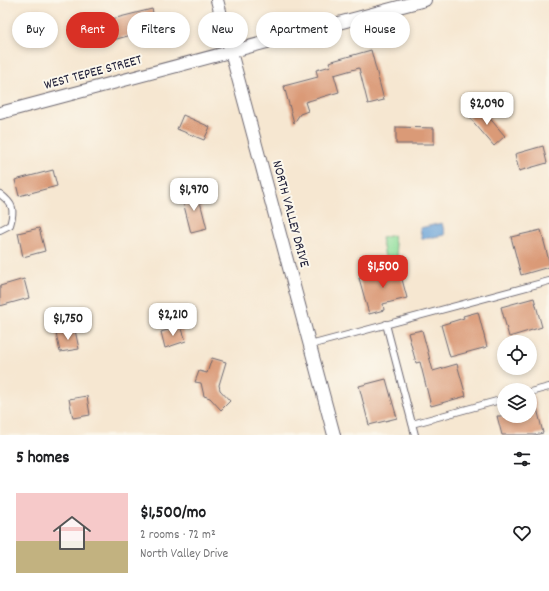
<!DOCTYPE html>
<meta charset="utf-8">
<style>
:root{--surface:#fff;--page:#f6f6f6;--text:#202124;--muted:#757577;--accent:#d93025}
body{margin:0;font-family:Dekko,sans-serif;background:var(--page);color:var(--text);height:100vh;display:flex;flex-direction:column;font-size:15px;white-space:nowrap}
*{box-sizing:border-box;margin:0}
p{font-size:13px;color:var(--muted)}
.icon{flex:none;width:22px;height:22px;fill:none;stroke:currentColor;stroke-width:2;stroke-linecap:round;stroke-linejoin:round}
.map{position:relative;height:435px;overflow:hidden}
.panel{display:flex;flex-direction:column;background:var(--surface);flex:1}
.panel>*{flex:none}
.hud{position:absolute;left:12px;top:12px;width:525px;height:36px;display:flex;gap:8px}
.tools{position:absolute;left:497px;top:335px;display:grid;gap:8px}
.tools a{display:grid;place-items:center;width:40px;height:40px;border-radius:50%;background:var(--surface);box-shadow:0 2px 6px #0003;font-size:20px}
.price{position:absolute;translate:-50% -34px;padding:0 9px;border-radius:8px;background:#fff;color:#222;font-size:13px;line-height:26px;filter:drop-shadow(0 1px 2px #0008)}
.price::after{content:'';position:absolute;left:50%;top:24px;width:12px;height:9px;margin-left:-6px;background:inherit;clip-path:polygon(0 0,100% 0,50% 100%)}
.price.on{background:var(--accent);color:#fff}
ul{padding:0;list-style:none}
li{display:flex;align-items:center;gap:12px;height:100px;padding:0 16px}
li span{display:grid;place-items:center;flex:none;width:112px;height:80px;border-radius:0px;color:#555}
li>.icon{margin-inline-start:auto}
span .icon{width:48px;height:48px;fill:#fffc;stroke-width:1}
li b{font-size:17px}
h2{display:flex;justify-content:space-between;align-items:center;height:48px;padding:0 16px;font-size:17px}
.chip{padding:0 14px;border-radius:18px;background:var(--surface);box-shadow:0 2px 6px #0003;font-size:14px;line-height:36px}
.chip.on{background:var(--accent);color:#fff}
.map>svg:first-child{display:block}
</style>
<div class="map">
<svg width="549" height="435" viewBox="0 0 549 435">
<rect width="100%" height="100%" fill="#fbf7ec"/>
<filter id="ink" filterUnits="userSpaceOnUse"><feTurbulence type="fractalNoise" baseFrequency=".025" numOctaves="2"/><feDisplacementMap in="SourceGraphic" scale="8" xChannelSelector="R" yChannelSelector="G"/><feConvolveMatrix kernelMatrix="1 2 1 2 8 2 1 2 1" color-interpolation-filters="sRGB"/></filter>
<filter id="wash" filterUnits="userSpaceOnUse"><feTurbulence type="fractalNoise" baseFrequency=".012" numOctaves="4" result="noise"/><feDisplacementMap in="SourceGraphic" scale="16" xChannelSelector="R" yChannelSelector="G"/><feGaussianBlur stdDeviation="0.9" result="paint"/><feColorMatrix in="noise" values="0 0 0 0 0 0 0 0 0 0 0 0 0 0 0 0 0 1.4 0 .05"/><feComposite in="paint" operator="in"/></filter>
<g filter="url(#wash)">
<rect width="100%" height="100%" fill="#f6e7d1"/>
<path fill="#91df9d" stroke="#5a806c" d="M393,235L398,258L386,261L381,238Z"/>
<path fill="#68a1d7" stroke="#456289" d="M442,223L445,235L422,239L420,228Z"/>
<g id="blocks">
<path fill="#da9a77" d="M152,9L157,28L113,40L108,20Z
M371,50L384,100L368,104L359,68L334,75L339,92L305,102L308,111L300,114L294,123L284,86L318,77L316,70L331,66L329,62Z
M480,107L505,136L494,146L469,117Z
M183,115L210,127L204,140L177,129Z
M396,127L434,128V144H396Z
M543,146L547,163L519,171L515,154Z
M53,170L57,186L19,196L15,180Z
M197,190L207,229L191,233L181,194Z
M39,228L45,251L23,257L18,233Z
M541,230L549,261V267L521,275L511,237Z
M399,268L407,298L383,304L384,310L369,314L359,278Z
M24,279L29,298L0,306V286Z
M534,298L542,327L509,337L501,307Z
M478,312L487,347L450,357L441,325L464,318L463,316Z
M181,326L186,341L165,348L161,332Z
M75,330L79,349L60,352L56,333Z
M422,330L433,371L457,364L466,396L431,406L420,362L416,363L408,333Z
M212,358L226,362L219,385L220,390L230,401L221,410L210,398L204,396L201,383L195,382L199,371L207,373Z
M386,379L397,418L369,425L359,386Z
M87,396L90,415L73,418L69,399Z
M530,396H534L543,433L535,435H502L497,416H530Z"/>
</g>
</g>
<g filter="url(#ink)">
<use href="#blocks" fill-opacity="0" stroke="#6c6770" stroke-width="1"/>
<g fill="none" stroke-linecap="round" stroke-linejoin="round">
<defs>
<path id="lane" d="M0,194C13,204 15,209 10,225L0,230
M386,324L415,435
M310,345L549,281
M530,392L549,387
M412,424L504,399"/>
<path id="street" d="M217,0L334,435
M0,113L425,0"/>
</defs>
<use href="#lane" stroke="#6c6770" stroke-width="8"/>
<use href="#street" stroke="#6c6770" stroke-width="14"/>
<use href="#lane" stroke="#fff" stroke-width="6"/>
<use href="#street" stroke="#fff" stroke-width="12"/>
</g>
</g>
<g text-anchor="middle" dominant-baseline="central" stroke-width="4" stroke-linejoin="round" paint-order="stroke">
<g font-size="14" fill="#22223b" stroke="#fbf7ec">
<text transform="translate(93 73) rotate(-15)">WEST TEPEE STREET</text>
<text transform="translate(290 214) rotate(75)">NORTH VALLEY DRIVE</text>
</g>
</g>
</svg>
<div class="tools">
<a><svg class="icon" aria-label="locate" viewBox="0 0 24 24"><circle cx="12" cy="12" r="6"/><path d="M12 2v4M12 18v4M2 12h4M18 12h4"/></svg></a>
<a><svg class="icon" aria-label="layers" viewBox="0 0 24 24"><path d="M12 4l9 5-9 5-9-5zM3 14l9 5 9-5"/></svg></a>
</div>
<b class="price" style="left:487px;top:126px">$2,090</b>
<b class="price" style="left:194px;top:212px">$1,970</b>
<b class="price on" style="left:383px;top:289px">$1,500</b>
<b class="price" style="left:173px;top:337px">$2,210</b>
<b class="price" style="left:68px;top:341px">$1,750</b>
<div class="hud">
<a class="chip">Buy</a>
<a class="chip on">Rent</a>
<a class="chip">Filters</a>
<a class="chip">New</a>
<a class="chip">Apartment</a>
<a class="chip">House</a>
</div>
</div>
<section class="panel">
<h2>5 homes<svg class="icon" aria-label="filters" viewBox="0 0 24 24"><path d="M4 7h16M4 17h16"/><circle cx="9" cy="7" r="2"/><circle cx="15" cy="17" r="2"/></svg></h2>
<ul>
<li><span style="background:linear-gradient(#f6c9c9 60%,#c2b280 0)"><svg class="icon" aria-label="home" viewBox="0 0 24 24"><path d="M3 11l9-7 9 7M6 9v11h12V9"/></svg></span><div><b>$1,500/mo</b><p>2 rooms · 72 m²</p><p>North Valley Drive</p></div><svg class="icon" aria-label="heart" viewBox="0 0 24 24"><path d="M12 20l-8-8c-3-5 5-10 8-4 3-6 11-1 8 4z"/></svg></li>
</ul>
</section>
